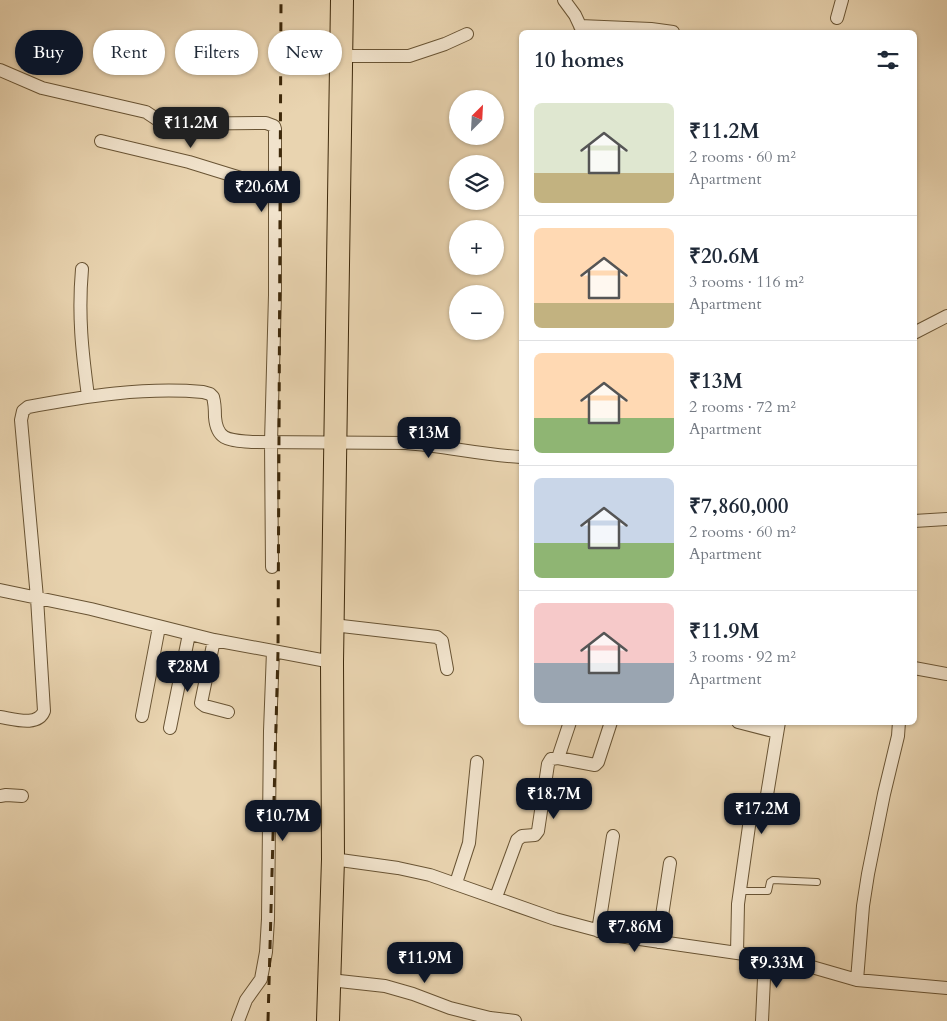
<!DOCTYPE html>
<meta charset="utf-8">
<style>
:root{--surface:#fff;--page:#f2f2f3;--text:#1f2937;--muted:#747a83;--line:#e0e1e3;--accent:#111827}
body{margin:0;font-family:Cardo,serif;background:var(--page);color:var(--text);height:100vh;display:flex;flex-direction:column;font-size:19px;white-space:nowrap}
*{box-sizing:border-box;margin:0}
p{font-size:16px;color:var(--muted)}
.icon{flex:none;width:28px;height:28px;fill:none;stroke:currentColor;stroke-width:2;stroke-linecap:round;stroke-linejoin:round}
.map{position:relative;flex:1;overflow:hidden}
.sheet{position:absolute;left:519px;top:30px;width:398px;height:695px;display:flex;flex-direction:column;background:var(--surface);border-radius:8px;box-shadow:0 1px 4px #0004}
.sheet>*{flex:none}
.top-card{position:absolute;left:15px;top:30px;width:429px;height:45px;display:flex;gap:10px}
.needle{width:32px;rotate:24deg}
.controls{position:absolute;left:449px;top:90px;display:grid;gap:10px}
.controls a{display:grid;place-items:center;width:55px;height:55px;border-radius:50%;background:var(--surface);box-shadow:0 1px 4px #0004;font-size:25px}
.price{position:absolute;translate:-50% -42px;padding:0 11px;border-radius:10px;background:var(--accent);color:#fff;font-size:16px;line-height:32px;filter:drop-shadow(0 1px 2px #0008)}
.price::after{content:'';position:absolute;left:50%;top:30px;width:15px;height:11px;margin-left:-8px;background:inherit;clip-path:polygon(0 0,100% 0,50% 100%)}
.price.active{background:#222;color:#fff}
ul{padding:0;list-style:none}
li{display:flex;align-items:center;gap:15px;height:125px;padding:0 15px}
li+li{border-top:1px solid var(--line)}
li span{display:grid;place-items:center;flex:none;width:140px;height:100px;border-radius:8px;color:#555}
li>.icon{margin-inline-start:auto}
span .icon{width:60px;height:60px;fill:#fffc;stroke-width:1}
li b{font-size:21px}
h2{display:flex;justify-content:space-between;align-items:center;height:60px;padding:0 15px;font-size:21px}
.pill{padding:0 18px;border-radius:22px;background:var(--surface);box-shadow:0 1px 4px #0004;font-size:18px;line-height:45px}
.pill.active{background:var(--accent);color:#fff}
.map>svg:first-child{display:block}
</style>
<div class="map">
<svg width="947" height="1021" viewBox="0 0 947 1021">
<rect width="100%" height="100%" fill="#e9d4b0"/>
<filter id="stains"><feTurbulence type="fractalNoise" baseFrequency=".004" numOctaves="4"/><feColorMatrix values="0 0 0 0 .2 0 0 0 0 .09 0 0 0 0 .02 0 0 0 .5 -.17"/></filter>
<radialGradient id="worn" r=".72"><stop offset=".6" stop-color="#630" stop-opacity="0"/><stop offset="1" stop-color="#630" stop-opacity=".3"/></radialGradient>
<g fill="none" stroke-linecap="round" stroke-linejoin="round">
<defs>
<path id="lane" d="M740,891H768L770,882L773,880L817,882"/>
<path id="street" d="M564,0L575,15L583,32
M837,18L842,0
M580,26L651,29L673,32
M341,56H409L445,44L467,34
M0,70L42,88L146,112L164,124L266,123L274,126L275,129V295L271,442L272,567
M101,141L189,162L244,179L276,186
M82,269C78,315 82,351 88,396
M914,333L947,316
M914,521L947,519
M0,590L91,609L214,640L332,662
M333,625L437,637L442,641L447,669
M214,640L201,703L205,706L228,712
M914,668L947,674
M142,716L159,627
M0,717C14,719 38,727 44,711L37,598L21,420L23,411L28,407C86,396 144,387 203,392L210,394L213,397C215,404 215,411 215,417C217,442 231,440 252,442L406,443C445,446 483,455 521,457
M738,722L777,732
M170,728L189,634
M558,758L595,765L598,762L611,722
M0,796L6,795L22,796
M333,859L398,868L430,875L555,919L619,936L765,957L798,963L857,980L947,988
M456,883L469,843L477,762
M496,897L517,840L522,836L535,835L538,831L548,764L551,759L558,758L570,722
M598,931L613,836
M658,942L670,863
M737,953L738,904L750,819L752,815H761L764,813L779,722
M330,980L385,986L413,994L450,1008L490,1018L515,1021
M857,980L863,906L868,874L884,794L898,736L899,722
M238,1021L246,1000L261,979L266,952L268,919L270,731L273,651
M762,1021L765,957"/>
<path id="highway" d="M328,1021L333,859L332,662L342,0"/>
</defs>
<use href="#lane" stroke="#695434" stroke-width="8"/>
<use href="#street" stroke="#695434" stroke-width="14"/>
<use href="#highway" stroke="#3e290b" stroke-width="24"/>
<use href="#lane" stroke="#f1e3cc" stroke-width="6"/>
<use href="#street" stroke="#f1e3cc" stroke-width="12"/>
<use href="#highway" stroke="#e9d4b0" stroke-width="22"/>
<path stroke="#3e290b" stroke-width="3" stroke-dasharray="9 9" stroke-linecap="butt" d="M268,1021L278,652L281,0"/>
</g>
<rect width="100%" height="100%" filter="url(#stains)"/>
<rect width="100%" height="100%" fill="url(#worn)"/>
</svg>
<div class="controls">
<a><svg class="needle" viewBox="-14 -14 28 28"><path d="M0-13l5 13h-10z" fill="#e53935"/><path d="M0 13l5-13h-10z" fill="#747a83"/></svg></a>
<a><svg class="icon" aria-label="layers" viewBox="0 0 24 24"><path d="M12 4l9 5-9 5-9-5zM3 14l9 5 9-5"/></svg></a>
<a>+</a>
<a>−</a>
</div>
<b class="price active" style="left:191px;top:149px">₹11.2M</b>
<b class="price" style="left:262px;top:213px">₹20.6M</b>
<b class="price" style="left:429px;top:459px">₹13M</b>
<b class="price" style="left:188px;top:693px">₹28M</b>
<b class="price" style="left:554px;top:820px">₹18.7M</b>
<b class="price" style="left:762px;top:835px">₹17.2M</b>
<b class="price" style="left:283px;top:842px">₹10.7M</b>
<b class="price" style="left:635px;top:953px">₹7.86M</b>
<b class="price" style="left:425px;top:984px">₹11.9M</b>
<b class="price" style="left:777px;top:989px">₹9.33M</b>
<div class="top-card">
<a class="pill active">Buy</a>
<a class="pill">Rent</a>
<a class="pill">Filters</a>
<a class="pill">New</a>
</div>
<section class="sheet">
<h2>10 homes<svg class="icon" aria-label="filters" viewBox="0 0 24 24"><path d="M4 7h16M4 17h16"/><circle cx="9" cy="7" r="2"/><circle cx="15" cy="17" r="2"/></svg></h2>
<ul>
<li><span style="background:linear-gradient(#dfe7d0 70%,#c2b280 0)"><svg class="icon" aria-label="home" viewBox="0 0 24 24"><path d="M3 11l9-7 9 7M6 9v11h12V9"/></svg></span><div><b>₹11.2M</b><p>2 rooms · 60 m²</p><p>Apartment</p></div></li>
<li><span style="background:linear-gradient(#ffd9b3 75%,#c2b280 0)"><svg class="icon" aria-label="home" viewBox="0 0 24 24"><path d="M3 11l9-7 9 7M6 9v11h12V9"/></svg></span><div><b>₹20.6M</b><p>3 rooms · 116 m²</p><p>Apartment</p></div></li>
<li><span style="background:linear-gradient(#ffd9b3 65%,#8fb573 0)"><svg class="icon" aria-label="home" viewBox="0 0 24 24"><path d="M3 11l9-7 9 7M6 9v11h12V9"/></svg></span><div><b>₹13M</b><p>2 rooms · 72 m²</p><p>Apartment</p></div></li>
<li><span style="background:linear-gradient(#c9d6e8 65%,#8fb573 0)"><svg class="icon" aria-label="home" viewBox="0 0 24 24"><path d="M3 11l9-7 9 7M6 9v11h12V9"/></svg></span><div><b>₹7,860,000</b><p>2 rooms · 60 m²</p><p>Apartment</p></div></li>
<li><span style="background:linear-gradient(#f6c9c9 60%,#9aa5b1 0)"><svg class="icon" aria-label="home" viewBox="0 0 24 24"><path d="M3 11l9-7 9 7M6 9v11h12V9"/></svg></span><div><b>₹11.9M</b><p>3 rooms · 92 m²</p><p>Apartment</p></div></li>
</ul>
</section>
</div>
